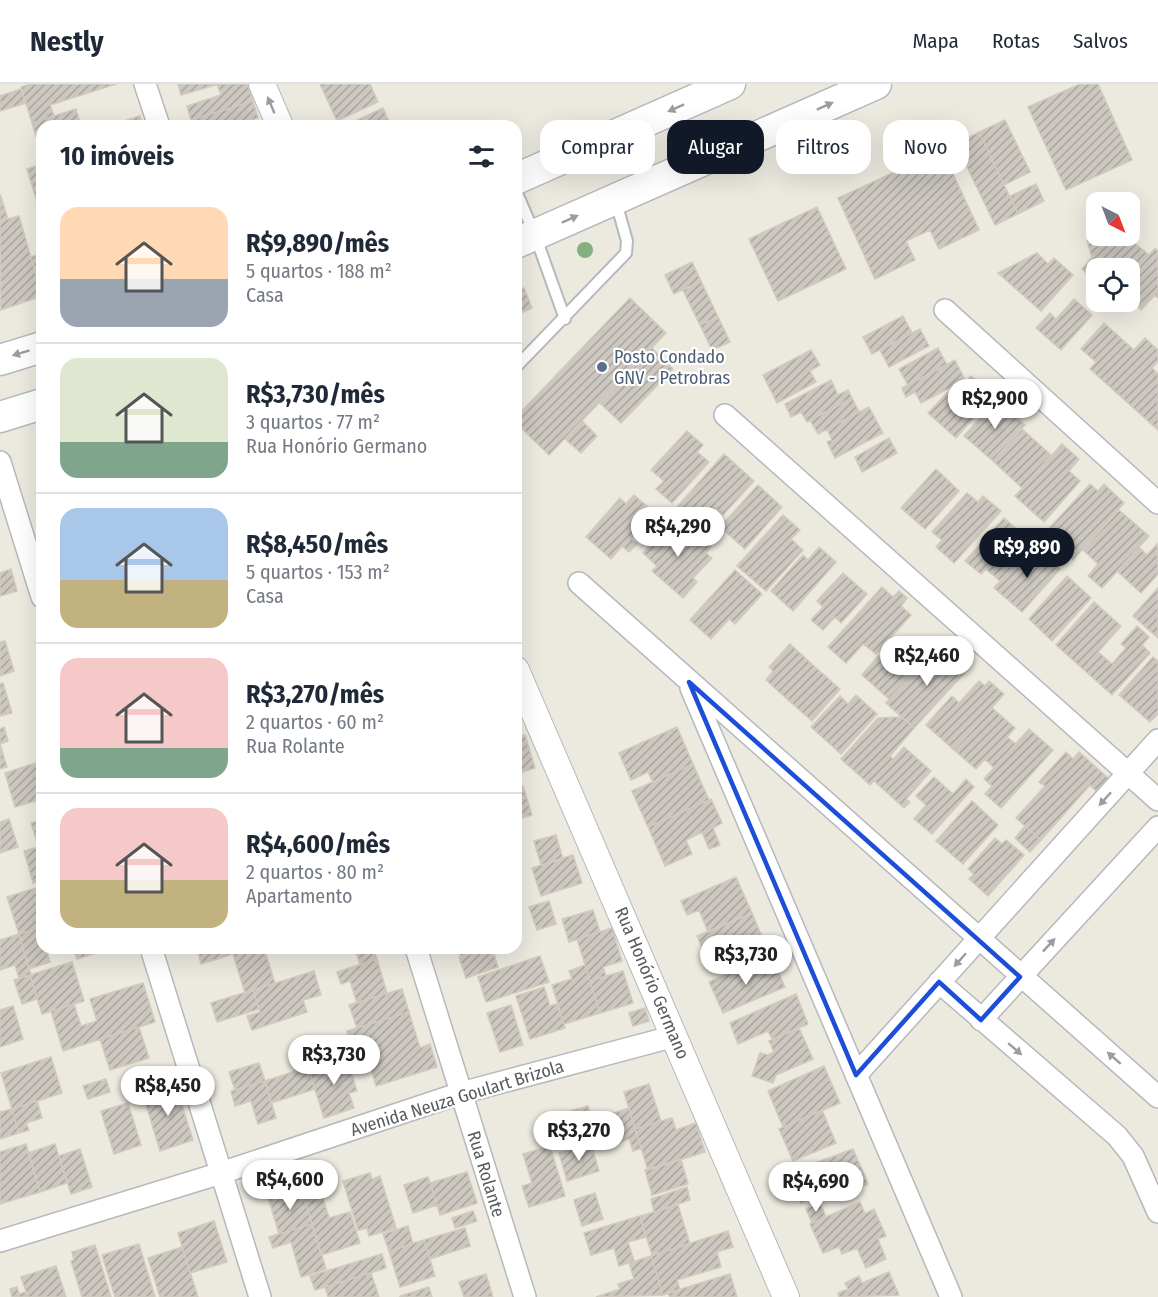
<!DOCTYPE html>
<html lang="pt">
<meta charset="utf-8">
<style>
:root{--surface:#fff;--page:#f6f6f7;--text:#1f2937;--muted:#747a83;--line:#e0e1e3;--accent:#111827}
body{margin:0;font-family:"Fira Sans Condensed",sans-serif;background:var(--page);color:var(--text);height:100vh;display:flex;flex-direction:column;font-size:22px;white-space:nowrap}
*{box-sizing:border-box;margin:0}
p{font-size:20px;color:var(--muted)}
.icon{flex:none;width:33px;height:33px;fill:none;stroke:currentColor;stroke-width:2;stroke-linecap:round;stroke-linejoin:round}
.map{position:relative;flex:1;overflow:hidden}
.side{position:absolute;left:36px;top:36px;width:486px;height:834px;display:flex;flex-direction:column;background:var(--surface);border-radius:18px;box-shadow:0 6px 24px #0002}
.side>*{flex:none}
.top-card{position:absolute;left:540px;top:36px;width:528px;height:54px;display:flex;gap:12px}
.needle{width:39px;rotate:138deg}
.tools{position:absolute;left:1086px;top:108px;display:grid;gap:12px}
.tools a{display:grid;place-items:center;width:54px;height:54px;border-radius:12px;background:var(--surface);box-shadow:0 6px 24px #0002;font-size:30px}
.price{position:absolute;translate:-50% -51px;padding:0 14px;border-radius:21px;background:#fff;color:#222;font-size:20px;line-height:39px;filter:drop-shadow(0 2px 3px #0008)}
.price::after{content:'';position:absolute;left:50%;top:36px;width:18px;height:14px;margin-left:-9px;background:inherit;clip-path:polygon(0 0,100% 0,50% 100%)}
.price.on{background:var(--accent);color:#fff}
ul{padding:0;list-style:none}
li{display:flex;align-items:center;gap:18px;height:150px;padding:0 24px}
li+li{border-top:2px solid var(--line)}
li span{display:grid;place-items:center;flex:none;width:168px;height:120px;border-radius:18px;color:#555}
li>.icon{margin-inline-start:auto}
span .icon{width:72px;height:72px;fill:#fffc;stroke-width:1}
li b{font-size:26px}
h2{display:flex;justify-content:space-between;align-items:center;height:72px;padding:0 24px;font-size:26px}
.chip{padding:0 21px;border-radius:18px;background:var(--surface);box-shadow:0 6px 24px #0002;font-size:21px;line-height:54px}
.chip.on{background:var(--accent);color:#fff}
header{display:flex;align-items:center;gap:36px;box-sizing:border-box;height:84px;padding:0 30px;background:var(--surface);border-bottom:2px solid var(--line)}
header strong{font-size:28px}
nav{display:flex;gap:33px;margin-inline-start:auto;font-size:21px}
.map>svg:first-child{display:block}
</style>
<header>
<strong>Nestly</strong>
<nav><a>Mapa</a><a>Rotas</a><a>Salvos</a></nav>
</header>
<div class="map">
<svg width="1158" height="1213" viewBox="0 0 1158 1213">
<defs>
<pattern id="building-hatch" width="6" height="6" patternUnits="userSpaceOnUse" patternTransform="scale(1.5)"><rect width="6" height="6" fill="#ccc7c0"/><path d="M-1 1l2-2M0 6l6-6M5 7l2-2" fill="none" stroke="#a8a59f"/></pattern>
</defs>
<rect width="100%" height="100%" fill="#ece9df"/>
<path fill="url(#building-hatch)" stroke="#d1cabd" stroke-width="1.5" d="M31,0H116L50,21L54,32L32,39L21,3Z
M178,0H219L181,11Z
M217,0H247L253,17L191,36L187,22L221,11Z
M320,0H370L378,18L337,37Z
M1080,0H1098L1132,76L1066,106L1028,23Z
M21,5L26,19L0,27V12Z
M253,17L258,34L238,40L239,42H190L188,37Z
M383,24L391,42H352L351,39Z
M76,25L81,42H42V54L37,56L32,39Z
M140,32L143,42H111V41Z
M1005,36L1030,88L1004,101L979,48Z
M979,48L1018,130L995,141L956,60Z
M942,66L979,146L939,165L930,146L906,157L915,176L875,195L838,114Z
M42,80V123L39,124L27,85Z
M1036,100L1044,117L1018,130L1010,112Z
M0,110L8,135L0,137Z
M817,123L846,185L778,217L749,155Z
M1131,125L1139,142L1130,147V126Z
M19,132L42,212L1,226L0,137Z
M1096,142V152H1121L1115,154L1123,162L1130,155L1149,171L1130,193V184H1097L1095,182L1087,190L1082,185L1092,173L1087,157L1096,153L1092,144Z
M1155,164L1158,167V214L1155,211L1141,226L1130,215V193Z
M42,169V195L39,196L31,173Z
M1037,169L1048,180L1054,174L1073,191L1041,227L998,189Z
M692,178L701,197L674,210L665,191Z
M701,197L718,233L700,241L683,206Z
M524,204L532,224L516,231V208Z
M630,214L666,249L549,371L516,339V333Z
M1074,215L1092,231L1061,266L1036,244L1050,229L1056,235Z
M903,232L912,249L872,270L863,253Z
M718,233L730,258L712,266L700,241Z
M1104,239L1134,266L1145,254L1158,266V277L1152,284L1158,290V346L1090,285L1096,278L1081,265Z
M920,245L929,262L889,283L880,266Z
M652,264L673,285L621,339L600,319Z
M938,264L947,281L908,301L899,285Z
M811,266L820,281L810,287L816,298L777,319L763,291Z
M955,276L965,296L921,319L915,308L906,313L902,304Z
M971,292L993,312L956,354L928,329L947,309L952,313Z
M831,296L838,311L848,306L852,314L807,338L801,328L791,333L785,320Z
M852,314L859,328L818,350L810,336Z
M997,315L1025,341L993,377L964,352Z
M869,323L883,349L835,374L827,358L832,356L827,345Z
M582,337L597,352L581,369L565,355Z
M1022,345L1051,371L1022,404L993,377Z
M687,347L703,361L697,368L709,378L672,419L656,405L664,397L651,386Z
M889,354L897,369L862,388L855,373Z
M1062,360L1079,375L1069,387L1080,397L1044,438L1015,412Z
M724,370L754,397L723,431L715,424L699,441L678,422Z
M936,385L959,407L925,445L901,424Z
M1090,400L1098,407L1104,400L1124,419L1073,476L1044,450Z
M758,401L782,423L745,465L720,443Z
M967,409L978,418L983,412L1001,427L954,479L936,463L942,456L932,448Z
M634,411L655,429L631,455L637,460L629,468L622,462L611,475L586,453L620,414L626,420Z
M1119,426L1149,452L1102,504L1088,492L1098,480L1083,466Z
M783,431L800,446L791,455L803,466L766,507L737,482Z
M1004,434L1020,448L1010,458L1024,470L1000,497L986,485L981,490L965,477Z
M672,437L696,458L701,454L711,463L706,469L712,474L693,494L697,498L683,514L652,487L657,482L643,469Z
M1157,460L1158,490L1141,509L1117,487L1139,463L1147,471Z
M819,463L836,478L793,527L771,507L803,471L808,476Z
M1038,466L1060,485L1022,528L994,504L1027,467L1033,472Z
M11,485L17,507L0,512V489Z
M735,486L762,510L735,540L729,535L711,555L690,536Z
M843,489L867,510L841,539L835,533L823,546L811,536L823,523L817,517Z
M1067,492L1091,514L1052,557L1029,535Z
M882,503L893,513L899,507L907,514L901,522L911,531L876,570L863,560L846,579L828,563Z
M1158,504V554L1133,532Z
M1094,518L1121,542L1083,585L1056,561Z
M1137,542L1149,553L1142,561L1150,569L1112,611L1083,585L1098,568L1112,580L1126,564L1121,560Z
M5,557L14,587L0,592V558Z
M790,560L815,583L787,615L766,596L773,587L769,583Z
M941,561L968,585L914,644L886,619L919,583L924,587L931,579L927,576Z
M890,571L912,591L889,615L862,591L878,572L883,577Z
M1153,573L1158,577V630L1150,638L1119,611Z
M815,583L840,605L812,637L787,615Z
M979,597L985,602L989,597L1004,610L954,666L926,641L952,612L959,619Z
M3,599L12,629L0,632V600Z
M856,611L877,630L841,670L811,643L840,612L848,620Z
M992,624L1015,644L1007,653L1016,660L994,684L985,675L976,685L954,666Z
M902,633L914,644L890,672L893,675L870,701L841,675L878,634Z
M4,643L8,657L0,660L7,683L0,685V645Z
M677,643L693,680L653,698L648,688L631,696L619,669Z
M1029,645L1053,666L1001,724L985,710L992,702L984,695Z
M525,651L535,684L516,690V653Z
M904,663L931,687L906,715L910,718L904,724L874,697Z
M1066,668L1073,675L1079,668L1108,694L1096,707L1090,701L1041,756L1016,734L1045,702L1039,698Z
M42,677V715L15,723L5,689Z
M693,680L709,716L648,743L632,707Z
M934,693L953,710L966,695L974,703L932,750L914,735L926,721L916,712Z
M523,702L532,731L516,736V705Z
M711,715L722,739L713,744L720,761L709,765L702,748L686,756L692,770L665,782L648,743Z
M972,717L998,741L963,780L936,757Z
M9,735L18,763L0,769V738Z
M42,736V757L37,758L31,739Z
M1025,742L1041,756L1030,768L1015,754Z
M556,751L563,775L541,781L534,757Z
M995,754L1002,760L1006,756L1024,771L988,812L969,795L974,790L968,785Z
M42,762V797L33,799L24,767Z
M573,771L582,799L541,812L532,784Z
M736,793L752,829L708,848L699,826L687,831L681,817Z
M42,802V843L19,850L7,813Z
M549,817L556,840L537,846L529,823Z
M593,826L600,848L569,858L562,835Z
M752,829L770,872L744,883L739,869L710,882L697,852Z
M42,843V864H50L51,867L47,868L50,878L29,885L19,850Z
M612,844L622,877L603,883L606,892L590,897L577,855Z
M19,850L31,891L19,894L15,881L0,886V856Z
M73,864H105L106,866L77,875Z
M197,864H231L233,870L201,880Z
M251,864H264L275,899L245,909L233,870Z
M355,864H384L374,867L377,875L360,881Z
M458,864H489L461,873Z
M492,864L498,883L466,894L459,873Z
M540,872L549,898L486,918L478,893Z
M377,875L387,909L357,919L350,897L341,900L337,888Z
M758,877L762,886L775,881L785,903L723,929L709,898Z
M72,878L84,917L42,930L30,891Z
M585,881L600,929L564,940L552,901L572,895L569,887Z
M314,887L321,911L303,916L307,928L252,946L247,932L260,928L253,906Z
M623,887L633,919L600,929L590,897Z
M30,891L37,915L22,920L14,896Z
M143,899L155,938L63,967L51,927L74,920L81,942L97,937L90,915Z
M544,903L550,922L557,920L565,944L530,955L516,912Z
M402,905L409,928L357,944L349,921Z
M253,906L259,925L217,938L211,919Z
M796,910L808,940L772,955L768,947L738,960L730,939Z
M511,921L523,961L500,968L487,929Z
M13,922L23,955L0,963V926Z
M645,924L649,937L633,942L629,929Z
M409,928L420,964L430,960L437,983L376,1002L370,981L359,985L347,947Z
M139,943L149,974L110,986L100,955Z
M799,944L813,975L776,991L773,999L752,992L760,969L768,971L774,968L769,957Z
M346,971L357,1007L349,1009L354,1024L324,1034L308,983Z
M51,973L62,1009L12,1025L1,989Z
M259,979L265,997L235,1006L229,988Z
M824,982L840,1019L783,1043L768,1007Z
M308,983L315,1005L271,1019L265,997Z
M106,995L110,1008L88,1015L83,1002Z
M265,997L276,1034L258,1040L251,1017L235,1022L231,1007Z
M175,999L193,1056L160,1067L145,1017L150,1016L147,1007Z
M649,1000L661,1037L635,1045L624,1008Z
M37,1017L42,1034L26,1039L29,1046L19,1049L12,1025Z
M128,1019L141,1061L114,1070L101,1027Z
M588,1022L599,1057L588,1060L585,1051L572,1055L564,1029Z
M629,1024L641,1064L633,1067L629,1055L601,1064L592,1036Z
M12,1025L19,1049L0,1055V1028Z
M822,1026L836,1059L793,1077L779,1045Z
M672,1034L676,1046L696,1039L705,1068L648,1086L635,1045Z
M591,1059L599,1087L567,1097L559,1069Z
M26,1060L40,1108L0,1120V1068Z
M55,1060L67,1099L40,1108L28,1069Z
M550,1062L565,1112L529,1123L522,1102L532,1099L523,1070Z
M80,1065L92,1103L71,1110L59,1072Z
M853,1065L868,1100L840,1112L836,1104L801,1119L788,1089Z
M681,1075L688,1100L652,1111L645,1086Z
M467,1088L477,1119L440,1131L430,1099Z
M370,1089L372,1095L380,1092L396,1144L369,1152L367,1144L358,1146L343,1097Z
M428,1093L437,1121L413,1129L404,1101Z
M318,1098L329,1134L350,1128L360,1159L321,1171L301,1103Z
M301,1103L312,1140L279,1150L268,1113Z
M687,1103L690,1116L654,1128L651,1115Z
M595,1109L603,1135L582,1142L574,1116Z
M860,1118L865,1130L874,1125L886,1152L878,1155L886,1175L866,1184L857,1164L842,1170L839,1163L823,1169L810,1140Z
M820,1119L826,1133L812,1139L806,1125Z
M678,1121L690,1160L652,1171L640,1132Z
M473,1127L477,1137L455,1144L452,1134Z
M640,1132L646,1153L628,1158L634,1177L619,1182L614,1164L591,1171L584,1149Z
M214,1137L227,1178L190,1189L178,1149Z
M312,1140L326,1185L301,1193L291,1158L273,1164L269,1153Z
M408,1142L413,1160L389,1167L383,1150Z
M465,1144L470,1162L430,1175L424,1156Z
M728,1147L733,1163L717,1168L721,1183L677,1196L680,1206L663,1211L651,1172Z
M424,1156L435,1192L400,1203L389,1167Z
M139,1160L155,1213H115L102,1171Z
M95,1161L111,1213H82L71,1177L74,1176L72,1168Z
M182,1163L198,1213H160L148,1174Z
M382,1170L386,1184L315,1206L310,1192Z
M651,1172L663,1211L596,1213L620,1205L618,1200L634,1195L629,1179Z
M56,1182L66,1213H28L21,1193Z
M889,1188L899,1211L839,1213L838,1209L848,1205L845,1199L859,1192L862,1199Z
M371,1189L379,1213H328L325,1203Z
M486,1190L493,1213H464L459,1198Z
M730,1190L737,1213H670L668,1209Z
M17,1203L19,1210L26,1208L28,1213H12L10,1205Z
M429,1203L432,1213H400V1212Z"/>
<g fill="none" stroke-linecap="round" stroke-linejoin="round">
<defs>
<path id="service" d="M516,107L535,151L565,235
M516,283L626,169L627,157L616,118"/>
<path id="minor" d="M145,0L159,42
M945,226L1158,419
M725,331L1158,716
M0,378L42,513
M579,499L1158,1013
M691,604L951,1213
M151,864L260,1213
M416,864L525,1213
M939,898L1117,1052L1133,1072L1158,1128
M981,936L1158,743
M856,991L1158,656
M0,1157L221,1089L461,1009L675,952"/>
<path id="tertiary" d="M262,0L280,42
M516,586L786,1213"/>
<path id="secondary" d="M516,95L730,0
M516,159L876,0
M0,276L42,263
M0,333L42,320"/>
</defs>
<use href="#service" stroke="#b5b8bd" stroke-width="14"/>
<use href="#minor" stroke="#b5b8bd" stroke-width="24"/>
<use href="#tertiary" stroke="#b5b8bd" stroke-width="28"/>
<use href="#secondary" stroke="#b5b9bf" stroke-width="33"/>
<use href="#service" stroke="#fff" stroke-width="10"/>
<use href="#minor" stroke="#fff" stroke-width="21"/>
<use href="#tertiary" stroke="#fff" stroke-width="26"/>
<use href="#secondary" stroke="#fff" stroke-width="30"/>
</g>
<circle fill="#84b07f" cx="585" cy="166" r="8"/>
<defs><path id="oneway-solid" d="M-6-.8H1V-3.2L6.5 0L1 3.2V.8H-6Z" transform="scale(1.5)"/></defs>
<g fill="#9b9da0">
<use href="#oneway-solid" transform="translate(271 21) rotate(-113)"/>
<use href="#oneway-solid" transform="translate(825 22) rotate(-24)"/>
<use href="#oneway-solid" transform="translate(676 24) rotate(156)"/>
<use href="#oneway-solid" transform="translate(570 135) rotate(-24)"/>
<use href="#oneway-solid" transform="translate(21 269) rotate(163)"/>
<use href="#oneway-solid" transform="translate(1105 715) rotate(132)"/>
<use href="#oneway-solid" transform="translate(1049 861) rotate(-47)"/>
<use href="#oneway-solid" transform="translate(960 876) rotate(132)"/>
<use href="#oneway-solid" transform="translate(1015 965) rotate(41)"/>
<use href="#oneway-solid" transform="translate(1114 974) rotate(-139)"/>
</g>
<path fill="none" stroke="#1d4ed8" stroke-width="4.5" stroke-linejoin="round" d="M689,598L1020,893L981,936L939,898L856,991Z"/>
<circle fill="#5c6f8a" stroke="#fff" stroke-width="2" cx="602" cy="283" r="6"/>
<g text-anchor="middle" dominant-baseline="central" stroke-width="4.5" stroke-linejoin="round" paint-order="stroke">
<g font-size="18" fill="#4e5e75" stroke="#fff" text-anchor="start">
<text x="614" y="273">Posto Condado<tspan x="614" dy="21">GNV - Petrobras</tspan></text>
</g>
<g font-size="18" fill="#585c61" stroke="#fff">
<text transform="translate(652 899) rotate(67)">Rua Honório Germano</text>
<text transform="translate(457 1014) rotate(-17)">Avenida Neuza Goulart Brizola</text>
<text transform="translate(486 1090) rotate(73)">Rua Rolante</text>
</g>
</g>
</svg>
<div class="tools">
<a><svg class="needle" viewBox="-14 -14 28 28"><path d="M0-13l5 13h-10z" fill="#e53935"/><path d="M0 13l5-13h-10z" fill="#747a83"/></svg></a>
<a><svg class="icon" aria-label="locate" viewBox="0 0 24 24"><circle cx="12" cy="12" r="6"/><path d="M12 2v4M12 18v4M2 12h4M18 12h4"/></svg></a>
</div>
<b class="price" style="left:995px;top:346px">R$2,900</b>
<b class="price" style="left:678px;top:474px">R$4,290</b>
<b class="price on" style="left:1027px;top:495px">R$9,890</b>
<b class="price" style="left:927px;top:603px">R$2,460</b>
<b class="price" style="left:746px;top:902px">R$3,730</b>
<b class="price" style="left:334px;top:1002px">R$3,730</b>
<b class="price" style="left:168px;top:1033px">R$8,450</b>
<b class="price" style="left:579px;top:1078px">R$3,270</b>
<b class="price" style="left:290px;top:1127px">R$4,600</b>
<b class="price" style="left:816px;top:1129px">R$4,690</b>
<div class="top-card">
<a class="chip">Comprar</a>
<a class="chip on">Alugar</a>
<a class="chip">Filtros</a>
<a class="chip">Novo</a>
</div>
<section class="side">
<h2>10 imóveis<svg class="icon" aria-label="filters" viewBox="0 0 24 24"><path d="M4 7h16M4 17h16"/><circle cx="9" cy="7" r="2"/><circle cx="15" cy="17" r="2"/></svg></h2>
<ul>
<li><span style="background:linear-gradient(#ffd9b3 60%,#9aa5b1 0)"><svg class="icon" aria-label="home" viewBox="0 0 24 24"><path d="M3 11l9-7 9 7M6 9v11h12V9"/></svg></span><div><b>R$9,890/mês</b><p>5 quartos · 188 m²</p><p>Casa</p></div></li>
<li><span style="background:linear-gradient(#dfe7d0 70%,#7fa58c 0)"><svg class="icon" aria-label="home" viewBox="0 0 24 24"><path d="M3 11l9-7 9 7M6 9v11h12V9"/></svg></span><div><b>R$3,730/mês</b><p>3 quartos · 77 m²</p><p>Rua Honório Germano</p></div></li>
<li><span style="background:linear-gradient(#a9c7e8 60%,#c2b280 0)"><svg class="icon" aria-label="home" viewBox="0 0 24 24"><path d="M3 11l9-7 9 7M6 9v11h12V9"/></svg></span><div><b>R$8,450/mês</b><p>5 quartos · 153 m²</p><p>Casa</p></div></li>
<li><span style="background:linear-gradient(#f6c9c9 75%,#7fa58c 0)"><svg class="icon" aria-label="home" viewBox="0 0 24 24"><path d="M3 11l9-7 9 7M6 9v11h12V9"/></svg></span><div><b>R$3,270/mês</b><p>2 quartos · 60 m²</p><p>Rua Rolante</p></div></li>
<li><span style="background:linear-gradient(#f6c9c9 60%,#c2b280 0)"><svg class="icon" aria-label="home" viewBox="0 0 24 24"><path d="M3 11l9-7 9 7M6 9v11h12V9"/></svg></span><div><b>R$4,600/mês</b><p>2 quartos · 80 m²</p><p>Apartamento</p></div></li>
</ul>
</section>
</div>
